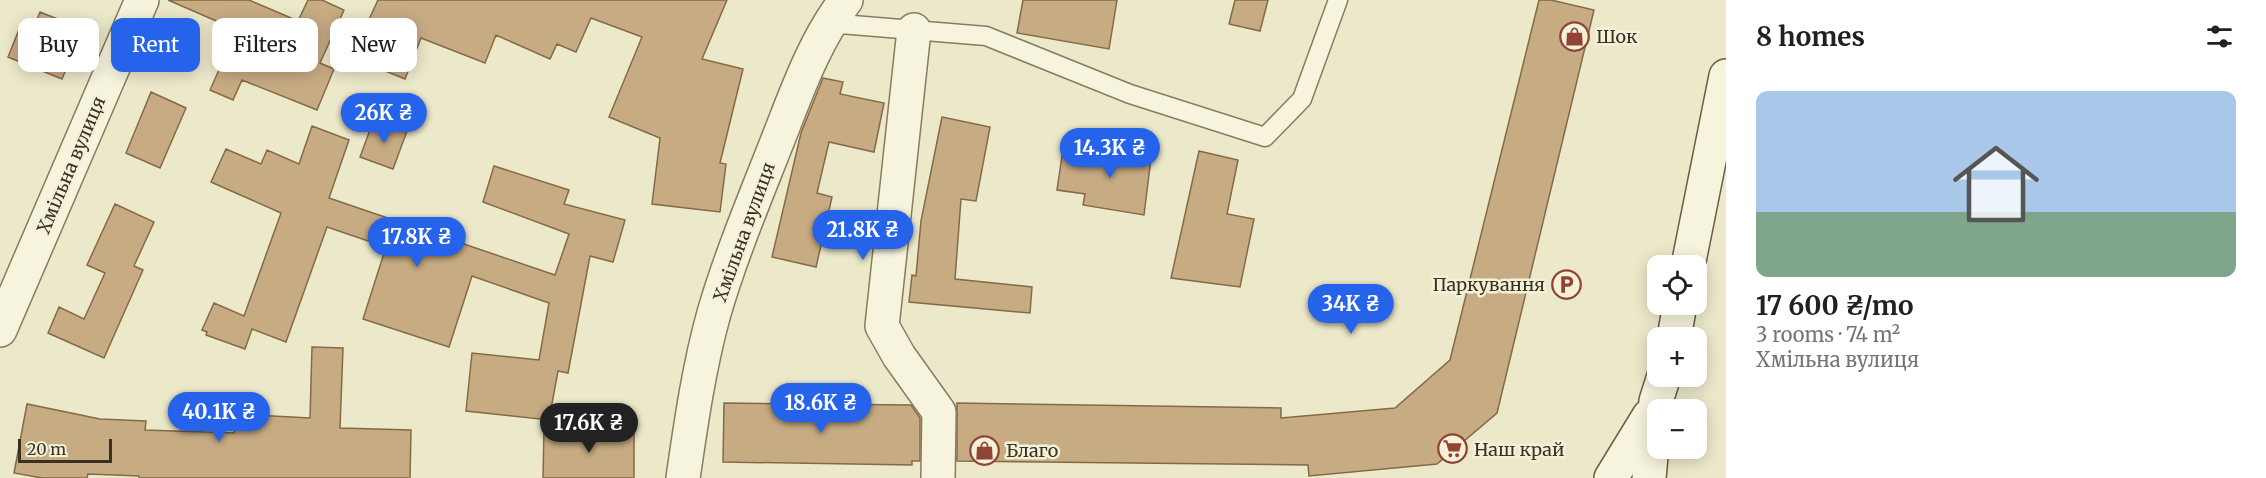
<!DOCTYPE html>
<meta charset="utf-8">
<style>
:root{--surface:#fff;--page:#f2f2f2;--text:#202124;--muted:#757577;--line:#e0e0e0;--accent:#2563eb}
body{margin:0;font-family:Merriweather,serif;background:var(--page);color:var(--text);height:100vh;display:flex;flex-direction:column;font-size:22px;white-space:nowrap}
*{box-sizing:border-box;margin:0}
p{font-size:20px;color:var(--muted)}
.icon{flex:none;width:33px;height:33px;fill:none;stroke:currentColor;stroke-width:2;stroke-linecap:round;stroke-linejoin:round}
.map{position:relative;flex:1;overflow:hidden}
.side{display:flex;flex-direction:column;background:var(--surface);width:540px}
.side>*{flex:none}
.top-card{position:absolute;left:18px;top:18px;width:570px;height:54px;display:flex;gap:12px}
.buttons{position:absolute;left:1647px;top:255px;display:grid;gap:12px}
.buttons a{display:grid;place-items:center;width:60px;height:60px;border-radius:12px;background:var(--surface);box-shadow:0 3px 15px #0003;font-size:30px}
.scale{position:absolute;left:18px;bottom:15px;width:94px;box-sizing:border-box;padding-left:6px;border:3px solid #393122;border-top:0;font-size:16px;line-height:21px;white-space:nowrap;color:#393122;-webkit-text-stroke:4px #f4f1d9;paint-order:stroke}
.price{position:absolute;translate:-50% -51px;padding:0 14px;border-radius:21px;background:var(--accent);color:#fff;font-size:20px;line-height:39px;filter:drop-shadow(0 2px 3px #0008)}
.price::after{content:'';position:absolute;left:50%;top:36px;width:18px;height:14px;margin-left:-9px;background:inherit;clip-path:polygon(0 0,100% 0,50% 100%)}
.price.on{background:#222;color:#fff}
ul{padding:0;list-style:none}
li{display:grid;align-content:center;gap:12px;height:318px;padding:0 30px}
li+li{border-top:2px solid var(--line)}
li span{display:grid;place-items:center;height:186px;border-radius:12px;color:#555}
li>.icon{margin-inline-start:auto}
span .icon{width:108px;height:108px;fill:#fffc;stroke-width:1}
li b{font-size:26px}
h2{display:flex;justify-content:space-between;align-items:center;height:72px;padding:0 30px;font-size:26px}
.chip{padding:0 21px;border-radius:12px;background:var(--surface);box-shadow:0 3px 15px #0003;font-size:21px;line-height:54px}
.chip.on{background:var(--accent);color:#fff}
main{display:flex;flex:1;min-height:0}
.map>svg:first-child{display:block}
</style>
<main>
<div class="map">
<svg width="1726" height="478" viewBox="0 0 1726 478">
<rect width="100%" height="100%" fill="#ece8ca"/>
<path fill="#c7ab83" stroke="#856a47" stroke-width="1.5" d="M168,0H249L298,21L308,0H322L344,10L320,63L334,69L317,110L242,80L233,100L210,90L237,30Z
M378,0H727L702,59L743,69L720,163L726,164L720,212L652,204L660,138L609,117L642,37L591,18L576,52L557,44L550,59L496,35L485,63L421,38L405,79L383,70L394,40L366,26Z
M1023,0H1117L1109,49L1017,33Z
M1235,0H1268L1260,31L1229,24Z
M1539,0H1551L1594,10L1497,413L1437,464L1309,476L1308,465L957,461V403L1281,408V418L1395,408L1450,360Z
M40,12L83,29L62,79L8,57L22,22L34,27Z
M823,78L843,82L840,94L884,103L874,152L829,142L817,193L832,197L816,267L772,257L801,133Z
M151,92L186,108L160,168L126,153Z
M942,117L990,127L976,201L961,199L955,279L1032,287L1030,313L909,302L912,275L916,276L921,221Z
M374,119L407,131L393,169L360,157Z
M312,126L349,140L329,198L555,275L569,234L483,202L494,166L569,190L564,204L625,220L613,262L590,256L568,373L558,371L549,420L466,411L472,353L539,360L549,303L472,276L449,347L363,319L386,247L327,227L286,342L252,329L245,349L206,335L207,332L202,330L214,303L244,316L281,213L211,182L226,149L261,164L267,150L299,164Z
M1105,143L1152,150L1144,215L1083,205L1085,194L1057,190L1062,156L1102,161Z
M1199,151L1238,160L1227,214L1254,219L1240,287L1171,278Z
M115,204L154,222L134,266L143,270L104,358L48,333L59,307L84,319L105,273L87,265Z
M312,347L343,348L340,428L411,430L410,478H139V476L88,474L87,478H42L14,473L27,404L100,419L146,421L145,430L234,433L235,414L310,418Z
M724,403L911,405L920,418V461H912V465L723,462Z
M544,429H634V478H543Z"/>
<g fill="none" stroke-linecap="round" stroke-linejoin="round">
<defs>
<path id="lane" d="M828,23L986,36L1130,94L1265,137L1302,99L1338,0"/>
<path id="street" d="M914,30L882,326L899,356L939,412L938,478
M0,330L142,0
M683,478C691,423 699,367 714,313C731,255 755,198 777,142C796,94 814,41 846,0"/>
<path id="secondary" d="M1688,266L1726,76
M1674,338L1680,304
M1611,478L1649,416
M1649,478L1656,401L1664,376"/>
</defs>
<use href="#lane" stroke="#877c60" stroke-width="21"/>
<use href="#street" stroke="#877c60" stroke-width="36"/>
<use href="#secondary" stroke="#695d43" stroke-width="36"/>
<use href="#lane" stroke="#f7f4dd" stroke-width="18"/>
<use href="#street" stroke="#f7f4dd" stroke-width="33"/>
<use href="#secondary" stroke="#f7f4dd" stroke-width="33"/>
</g>
<defs>
<symbol id="shop-ring" viewBox="-11 -11 22 22"><circle r="9.5" fill="#f4f1d9" stroke="#924434" stroke-width="1.5"/><path d="M-5-2.5h2.3a2.7 3.5 0 0 1 5.4 0H5L5.5 6h-11ZM-1.5-2.5h3a1.5 2.3 0 0 0-3 0Z" fill="#924434"/></symbol>
<symbol id="parking-ring" viewBox="-11 -11 22 22"><circle r="9.5" fill="#f4f1d9" stroke="#924434" stroke-width="1.5"/><path d="M-3.5-5.5H1a3.5 3.5 0 0 1 0 7H-1V5.5H-3.5ZM-1-3.4V-.6H.8a1.4 1.4 0 0 0 0-2.8Z" fill="#924434"/></symbol>
<symbol id="supermarket-ring" viewBox="-11 -11 22 22"><circle r="9.5" fill="#f4f1d9" stroke="#924434" stroke-width="1.5"/><path d="M-6-5.5h2.5l.6 2H6L4.5 2H-2.5L-4.4-4H-6ZM-1.5 3.2a1.3 1.3 0 1 0 .1 0ZM3 3.2a1.3 1.3 0 1 0 .1 0Z" fill="#924434"/></symbol>
</defs>
<g fill-rule="evenodd">
<use href="#shop-ring" x="1558" y="20" width="33" height="33"/>
<use href="#parking-ring" x="1550" y="268" width="33" height="33"/>
<use href="#supermarket-ring" x="1436" y="432" width="33" height="33"/>
<use href="#shop-ring" x="968" y="434" width="33" height="33"/>
</g>
<g text-anchor="middle" dominant-baseline="central" stroke-width="5" stroke-linejoin="round" paint-order="stroke">
<g font-size="18" fill="#393122" stroke="#f4f1d9" text-anchor="start">
<text x="1596" y="36">Шок</text>
<text x="1545" y="284" text-anchor="end">Паркування</text>
<text x="1474" y="449">Наш край</text>
<text x="1006" y="450">Благо</text>
</g>
<g font-size="18" fill="#393122" stroke="#f4f1d9">
<text transform="translate(71 165) rotate(-67)">Хмільна вулиця</text>
<text transform="translate(744 232) rotate(-70)">Хмільна вулиця</text>
</g>
</g>
</svg>
<div class="buttons">
<a><svg class="icon" aria-label="locate" viewBox="0 0 24 24"><circle cx="12" cy="12" r="6"/><path d="M12 2v4M12 18v4M2 12h4M18 12h4"/></svg></a>
<a>+</a>
<a>−</a>
</div>
<div class="scale">20 m</div>
<b class="price" style="left:384px;top:144px">26K ₴</b>
<b class="price" style="left:1110px;top:179px">14.3K ₴</b>
<b class="price" style="left:863px;top:261px">21.8K ₴</b>
<b class="price" style="left:417px;top:268px">17.8K ₴</b>
<b class="price" style="left:1351px;top:335px">34K ₴</b>
<b class="price" style="left:821px;top:434px">18.6K ₴</b>
<b class="price" style="left:219px;top:443px">40.1K ₴</b>
<b class="price on" style="left:589px;top:454px">17.6K ₴</b>
<div class="top-card">
<a class="chip">Buy</a>
<a class="chip on">Rent</a>
<a class="chip">Filters</a>
<a class="chip">New</a>
</div>
</div>
<section class="side">
<h2>8 homes<svg class="icon" aria-label="filters" viewBox="0 0 24 24"><path d="M4 7h16M4 17h16"/><circle cx="9" cy="7" r="2"/><circle cx="15" cy="17" r="2"/></svg></h2>
<ul>
<li><span style="background:linear-gradient(#a9c7e8 65%,#7fa58c 0)"><svg class="icon" aria-label="home" viewBox="0 0 24 24"><path d="M3 11l9-7 9 7M6 9v11h12V9"/></svg></span><div><b>17 600 ₴/mo</b><p>3 rooms · 74 m²</p><p>Хмільна вулиця</p></div></li>
</ul>
</section>
</main>
